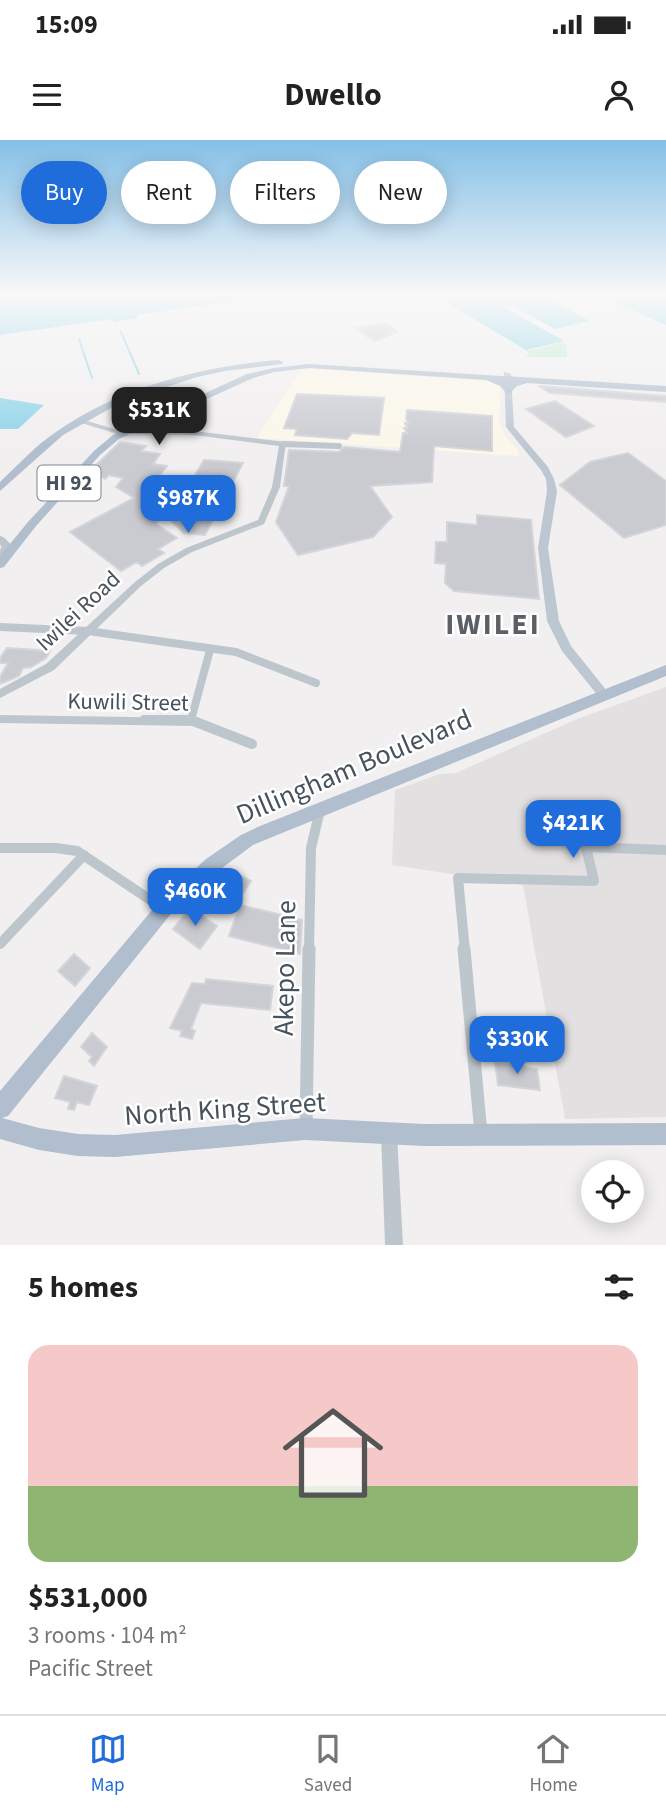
<!DOCTYPE html>
<meta charset="utf-8">
<style>
:root{--surface:#fff;--page:#f6f6f6;--text:#222;--muted:#767676;--line:#e0e0e0;--accent:#1f6cdb}
body{margin:0;font-family:"Source Sans 3",sans-serif;background:var(--page);color:var(--text);height:100vh;display:flex;flex-direction:column;font-size:26px;white-space:nowrap}
*{box-sizing:border-box;margin:0}
p{font-size:23px;color:var(--muted)}
.icon{flex:none;width:38px;height:38px;fill:none;stroke:currentColor;stroke-width:2;stroke-linecap:round;stroke-linejoin:round}
.map{position:relative;height:1105px;overflow:hidden}
.sheet{display:flex;flex-direction:column;background:var(--surface);flex:1}
.sheet>*{flex:none}
.guide{position:absolute;left:21px;top:21px;width:625px;height:63px;display:flex;gap:14px}
.buttons{position:absolute;left:581px;top:1020px;display:grid;gap:14px}
.buttons a{display:grid;place-items:center;width:63px;height:63px;border-radius:50%;background:var(--surface);box-shadow:0 4px 18px #0003;font-size:35px}
.price{position:absolute;translate:-50% -60px;padding:0 16px;border-radius:14px;background:var(--accent);color:#fff;font-size:23px;line-height:46px;filter:drop-shadow(0 2px 4px #0008)}
.price::after{content:'';position:absolute;left:50%;top:42px;width:21px;height:16px;margin-left:-10px;background:inherit;clip-path:polygon(0 0,100% 0,50% 100%)}
.price.selected{background:#222;color:#fff}
ul{padding:0;list-style:none}
li{display:grid;align-content:center;gap:14px;height:371px;padding:0 28px}
li span{display:grid;place-items:center;height:217px;border-radius:21px;color:#555}
li>.icon{margin-inline-start:auto}
span .icon{width:126px;height:126px;fill:#fffc;stroke-width:1}
li b{font-size:30px}
h2{display:flex;justify-content:space-between;align-items:center;height:84px;padding:0 28px;font-size:30px}
.chip{padding:0 24px;border-radius:32px;background:var(--surface);box-shadow:0 4px 18px #0003;font-size:24px;line-height:63px}
.chip.selected{background:var(--accent);color:#fff}
.status{display:flex;justify-content:space-between;align-items:center;height:49px;padding:0 35px;background:var(--surface);direction:ltr}
.status svg{height:19px;fill:currentColor}
header{display:flex;justify-content:space-between;align-items:center;height:91px;padding:0 28px;background:var(--surface);font-size:32px;font-weight:700}
.dock{display:flex;justify-content:space-around;align-items:center;height:98px;border-top:2px solid var(--line);background:var(--surface);font-size:19px;color:var(--muted)}
.dock a{display:grid;justify-items:center;gap:4px}
.dock .selected{color:var(--accent)}
.map>svg:first-child{display:block}
</style>
<div class="status"><b>15:09</b><svg viewBox="0 0 49 12"><path d="M0 12V9h3v3zM5 12V6h3v6zM10 12V3h3v9zM15 12V0h3v12zM26 1h20v11H26zM47 4h2v5h-2z"/></svg></div>
<header><svg class="icon" aria-label="menu" viewBox="0 0 24 24"><path d="M4 6h16M4 12h16M4 18h16"/></svg>Dwello<svg class="icon" aria-label="person" viewBox="0 0 24 24"><circle cx="12" cy="8" r="4"/><path d="M4 21q1-7 8-7t8 7"/></svg></header>
<div class="map">
<svg width="666" height="1105" viewBox="0 0 666 1105">
<rect width="100%" height="100%" fill="#f1efef"/>
<path fill="#fbf7e9" d="M320,229L491,241L501,246L499,281L505,296L518,310L519,316L257,298L300,230Z"/>
<path fill="#e2e0e1" d="M666,547V977L565,979L523,745L392,725L395,650L440,634L456,633L577,579Z"/>
<path fill="#bfedd2" d="M562,202L567,205V217H525L530,213L524,210H532Z"/>
<path fill="#8ed3e9" d="M0,155H278L137,175L138,178L114,182L112,179L0,195Z
M434,155H541L589,181L555,189L509,164L502,166L564,201L526,210Z
M598,155H658L666,158V185Z
M0,258L44,265L18,289H0Z"/>
<g fill="none" stroke-linecap="round" stroke-linejoin="round">
<path stroke="#8ed3e9" stroke-width="2" d="M121,192L139,234
M79,199L92,238"/>
</g>
<path fill="#c9cbd1" stroke="#d3d5da" stroke-width="2" d="M386,183L397,192L374,201L356,188Z
M539,246L666,256V262L550,253Z
M297,254L384,258L379,295L352,293L347,299L295,295L297,289L284,288Z
M555,261L594,286L566,297L526,269Z
M407,270L492,276V311L434,306L432,342L370,346L392,377L373,397L298,415L276,382L289,346H284L289,310L339,312L344,307L400,312L403,293H407L404,288H407L405,283H408L406,278Z
M120,302L146,306L141,311L160,314L153,324L167,326L143,356L172,374L204,320L243,323L205,395L184,393L163,374L156,384L177,398L158,409L164,413L142,426L137,422L121,431L70,392L134,358L116,347L123,338L109,335L105,339L91,330Z
M628,313L666,341V385L624,398L560,345L590,322Z
M477,375L531,380L539,459L454,451L445,443L446,424L435,423L436,402H447V382L477,385Z
M7,508L50,511L46,518L31,527L23,528L19,536L0,544V537L8,523H0V518Z
M242,736L251,741L239,759L230,754Z
M240,765L302,780L300,814L229,796Z
M190,768L217,786L200,809L173,789Z
M74,814L90,828L75,846L58,831Z
M206,839L273,846L270,870L201,863L191,889L195,891L192,899L180,896L182,891L170,888L192,843L205,844Z
M92,893L107,907L94,926L89,921L92,917L81,907Z
M495,922L518,923L519,926L537,929L540,950L498,945Z
M64,936L97,946L89,965L77,962L74,970L68,969L70,962L55,958Z"/>
<g fill="none" stroke-linecap="round" stroke-linejoin="round">
<path stroke="#bec6cd" stroke-width="6" d="M283,304L339,306
M0,399L4,403"/>
<path stroke="#bec6cd" stroke-width="8" d="M1,421L6,405L2,401
M0,487L88,491L236,512L316,543
M0,579L195,582
M191,580L210,510"/>
<path stroke="#bec6cd" stroke-width="10" d="M144,580H191L252,604
M581,680L586,707
M0,708H56L77,711L164,769
M0,804L84,715
M309,811L311,708L320,670
M465,811L458,738L594,741L586,707L666,710"/>
<path stroke="#bec6cd" stroke-width="13" d="M464,809L481,994
M306,987L309,809"/>
<path fill="#bec6cd" fill-rule="evenodd" d="M80,279L118,290L194,291L286,302L280,347L264,384L192,412L164,428L141,446L54,530L0,558V549L46,524L135,442L158,424L186,408L258,380L272,347L279,306L194,295L118,294L78,282L77,281Z
M389,986L395,988L397,994L403,1105H385L381,994L383,988Z"/>
<path fill="#bdc7d2" fill-rule="evenodd" d="M504,232L511,234L514,287L548,327L554,339L557,351L548,408L559,481L571,506L607,551L609,554L607,557H599L562,511L547,481L538,408L547,351L546,339L541,330L506,287Z"/>
<path fill="#b0becd" fill-rule="evenodd" d="M279,220L283,222L282,224L225,231L197,237L139,256L111,268L63,295L0,351V342C18,325 35,306 56,292C120,247 202,226 279,220Z
M309,224L666,246V252L527,243L517,246L508,255L500,246L486,240L309,228L274,232L253,238L187,268L180,275V280L197,291V295H191L172,283L171,275L119,299L100,315L36,386L4,427L0,428V416L28,382L94,311L113,295L247,234L274,228Z
M666,525V536L253,705L218,731L170,775L8,976L2,978L39,988L78,994L115,995L305,978L424,984L666,983V1005L424,1006L305,1000L115,1017L78,1016L39,1010L0,999V951L158,763L206,719L241,695L260,686Z"/>
</g>
<linearGradient id="sky" x2="0" y2="1"><stop stop-color="#84c0e8"/><stop offset="0.5" stop-color="#f9f8f8"/><stop offset="1" stop-color="#f9f8f8" stop-opacity="0"/></linearGradient>
<rect width="666" height="309" fill="url(#sky)"/>
<g text-anchor="middle" dominant-baseline="central" stroke-width="5" stroke-linejoin="round" paint-order="stroke">
<rect fill="#fff" stroke="#7f868d" stroke-width="2" x="37.5" y="325.5" width="63" height="35" rx="5"/>
<g font-size="21" font-weight="bold" fill="#48525c">
<text x="69" y="343">HI 92</text>
</g>
<g font-size="23" fill="#48525c" stroke="#fff">
<text transform="translate(78 471) rotate(-43)">Iwilei Road</text>
<text transform="translate(128 562) rotate(1)">Kuwili Street</text>
</g>
<g font-size="28" fill="#48525c" stroke="#fff">
<text transform="translate(354 627) rotate(-23)">Dillingham Boulevard</text>
<text transform="translate(285 828) rotate(-89)">Akepo Lane</text>
<text transform="translate(225 969) rotate(-4)">North King Street</text>
</g>
<g font-size="30" font-weight="bold" letter-spacing="2" fill="#5c5f64" stroke="#fff">
<text x="493" y="484">IWILEI</text>
</g>
</g>
</svg>
<div class="buttons">
<a><svg class="icon" aria-label="locate" viewBox="0 0 24 24"><circle cx="12" cy="12" r="6"/><path d="M12 2v4M12 18v4M2 12h4M18 12h4"/></svg></a>
</div>
<b class="price selected" style="left:159px;top:307px">$531K</b>
<b class="price" style="left:188px;top:395px">$987K</b>
<b class="price" style="left:573px;top:720px">$421K</b>
<b class="price" style="left:195px;top:788px">$460K</b>
<b class="price" style="left:517px;top:936px">$330K</b>
<div class="guide">
<a class="chip selected">Buy</a>
<a class="chip">Rent</a>
<a class="chip">Filters</a>
<a class="chip">New</a>
</div>
</div>
<section class="sheet">
<h2>5 homes<svg class="icon" aria-label="filters" viewBox="0 0 24 24"><path d="M4 7h16M4 17h16"/><circle cx="9" cy="7" r="2"/><circle cx="15" cy="17" r="2"/></svg></h2>
<ul>
<li><span style="background:linear-gradient(#f6c9c9 65%,#8fb573 0)"><svg class="icon" aria-label="home" viewBox="0 0 24 24"><path d="M3 11l9-7 9 7M6 9v11h12V9"/></svg></span><div><b>$531,000</b><p>3 rooms · 104 m²</p><p>Pacific Street</p></div></li>
</ul>
</section>
<nav class="dock">
<a class="selected"><svg class="icon" aria-label="map" viewBox="0 0 24 24"><path d="M3 6l6-2 6 2 6-2v14l-6 2-6-2-6 2zM9 4v14M15 6v14"/></svg>Map</a>
<a><svg class="icon" aria-label="saved" viewBox="0 0 24 24"><path d="M7 4h10v16l-5-4-5 4z"/></svg>Saved</a>
<a><svg class="icon" aria-label="home" viewBox="0 0 24 24"><path d="M3 11l9-7 9 7M6 9v11h12V9"/></svg>Home</a>
</nav>
